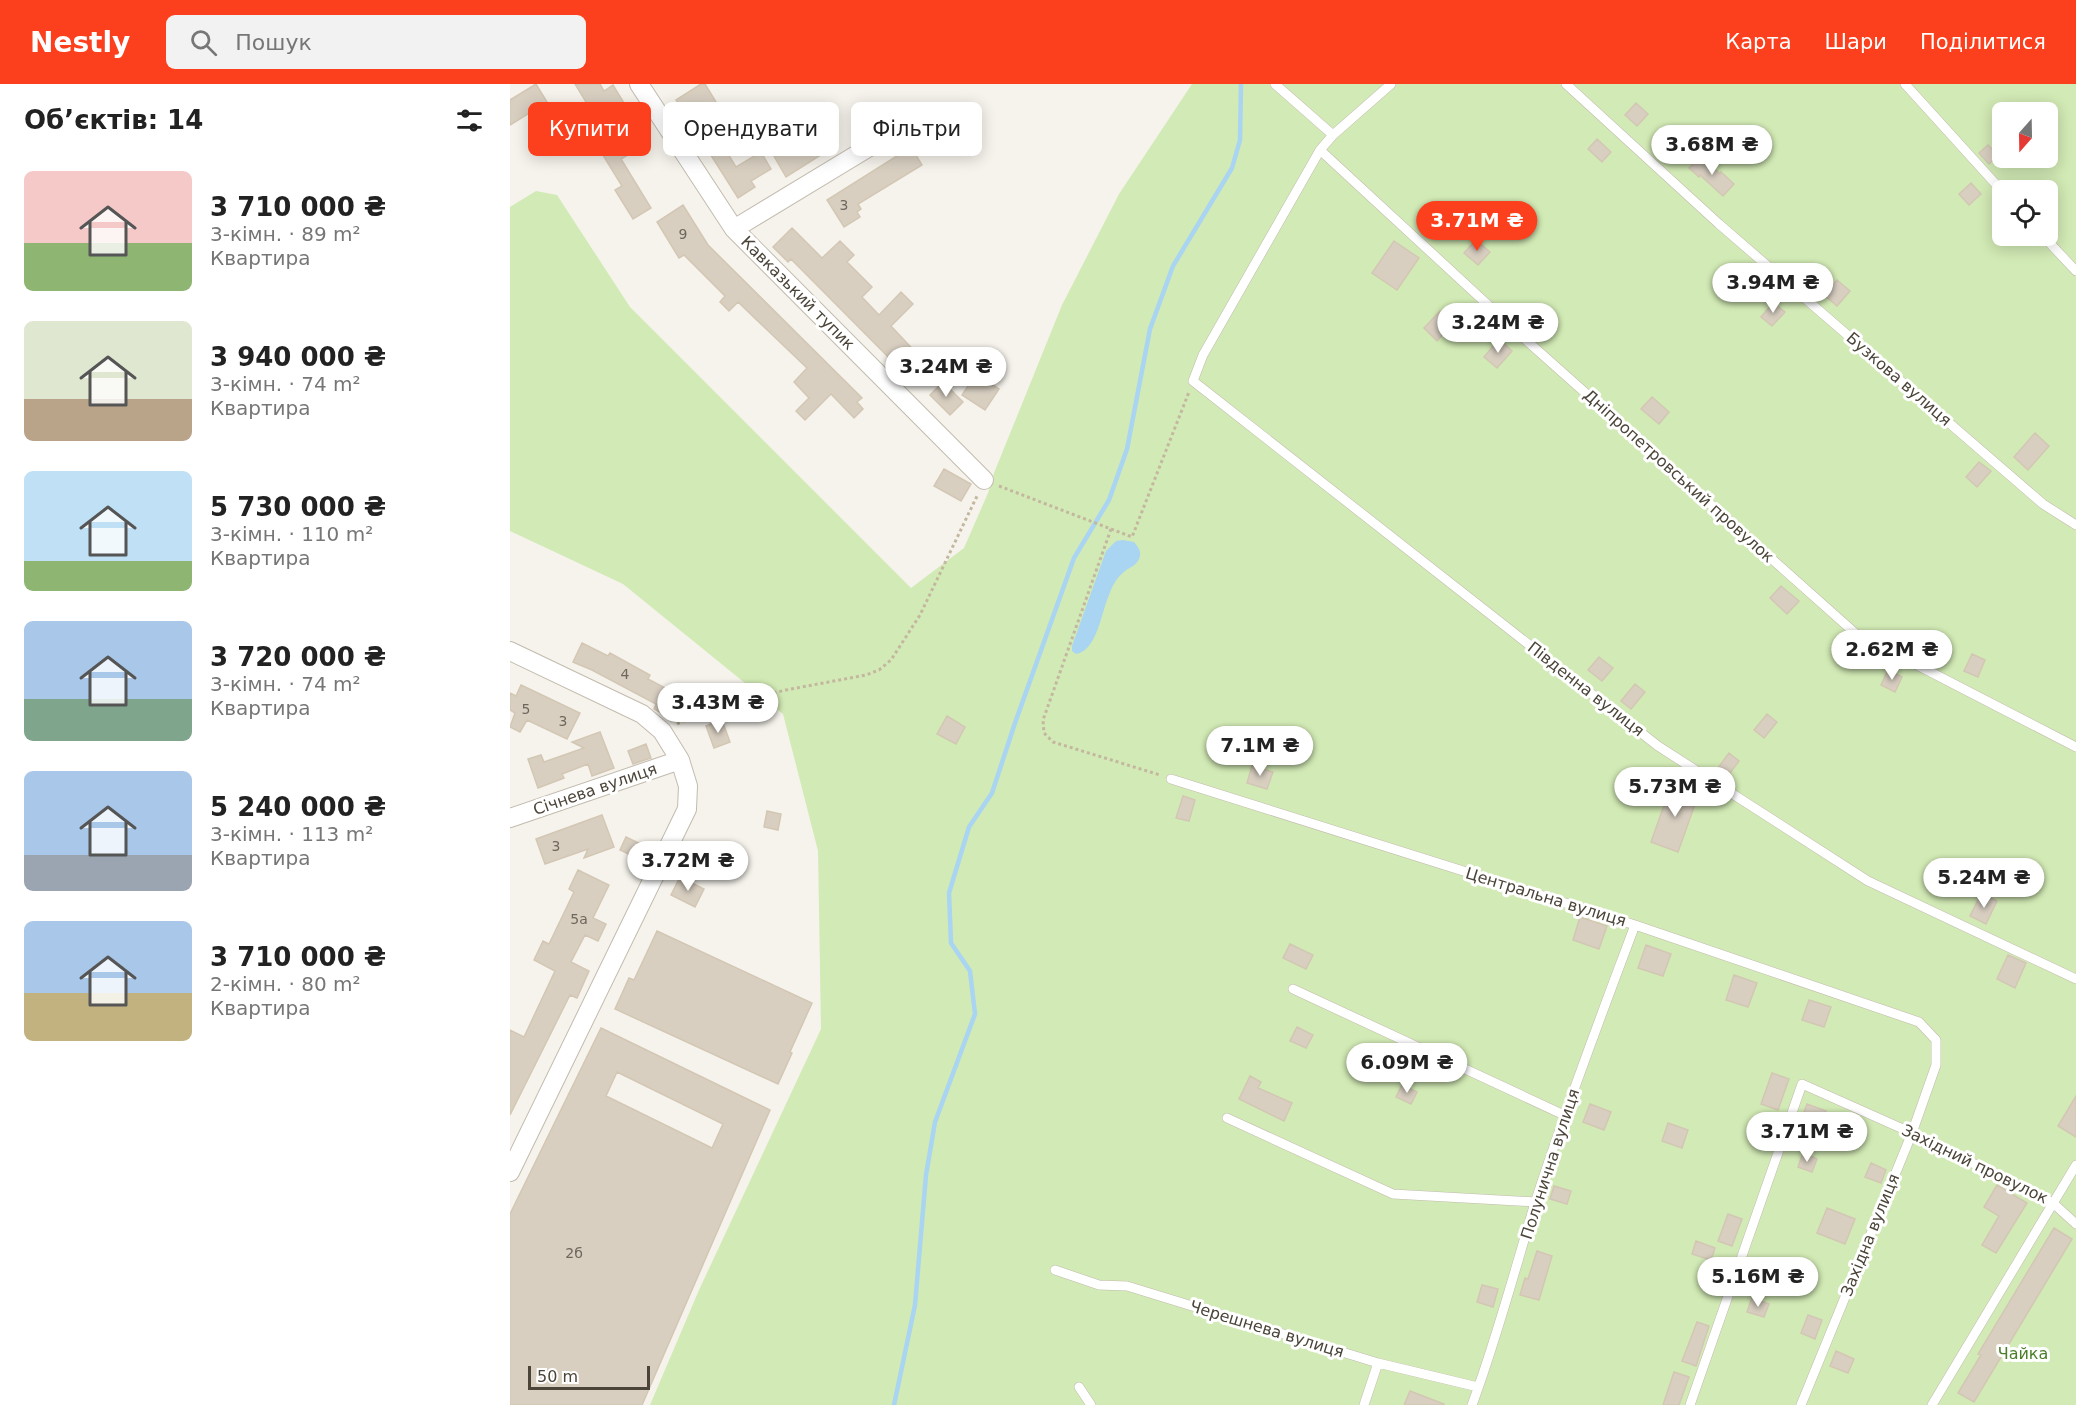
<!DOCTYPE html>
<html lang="uk">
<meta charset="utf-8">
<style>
:root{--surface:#fff;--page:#f2f2f2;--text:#222;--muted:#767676;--accent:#fc3f1d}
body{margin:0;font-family:"DejaVu Sans",sans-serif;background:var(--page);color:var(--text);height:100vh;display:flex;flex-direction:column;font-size:22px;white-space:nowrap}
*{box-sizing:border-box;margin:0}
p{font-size:20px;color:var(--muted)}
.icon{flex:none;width:33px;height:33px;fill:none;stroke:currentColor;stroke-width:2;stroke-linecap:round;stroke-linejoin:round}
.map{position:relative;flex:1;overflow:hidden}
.details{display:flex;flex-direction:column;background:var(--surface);width:510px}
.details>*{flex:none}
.top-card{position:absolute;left:18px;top:18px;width:570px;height:54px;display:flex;gap:12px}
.needle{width:39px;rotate:200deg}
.controls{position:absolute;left:1482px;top:18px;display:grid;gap:12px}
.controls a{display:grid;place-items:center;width:66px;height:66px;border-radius:9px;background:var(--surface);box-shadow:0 3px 15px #0003;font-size:30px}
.scale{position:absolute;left:18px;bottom:15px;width:122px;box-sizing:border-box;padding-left:6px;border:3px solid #4b4439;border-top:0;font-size:16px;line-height:21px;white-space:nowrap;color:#4b4439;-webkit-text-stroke:4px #fff;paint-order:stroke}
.price{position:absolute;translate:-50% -51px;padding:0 14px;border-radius:21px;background:#fff;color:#222;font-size:20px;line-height:39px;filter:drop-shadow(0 2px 3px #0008)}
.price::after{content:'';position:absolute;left:50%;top:36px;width:18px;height:14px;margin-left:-9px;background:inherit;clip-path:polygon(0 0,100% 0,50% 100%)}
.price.on{background:var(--accent);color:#fff}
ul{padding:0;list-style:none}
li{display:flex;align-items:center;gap:18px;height:150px;padding:0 24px}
li span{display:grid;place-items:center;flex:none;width:168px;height:120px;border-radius:9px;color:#555}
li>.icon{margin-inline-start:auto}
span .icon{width:72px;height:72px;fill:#fffc;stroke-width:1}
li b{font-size:26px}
h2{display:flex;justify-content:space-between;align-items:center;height:72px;padding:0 24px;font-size:26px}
.tag{padding:0 21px;border-radius:9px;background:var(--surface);box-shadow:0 3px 15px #0003;font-size:21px;line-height:54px}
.tag.on{background:var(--accent);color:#fff}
header{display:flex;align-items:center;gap:36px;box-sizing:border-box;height:84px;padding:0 30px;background:var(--accent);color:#fff}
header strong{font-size:28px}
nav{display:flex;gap:33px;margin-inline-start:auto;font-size:21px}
.search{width:420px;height:54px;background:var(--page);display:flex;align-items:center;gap:15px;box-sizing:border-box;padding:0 21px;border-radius:9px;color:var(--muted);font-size:22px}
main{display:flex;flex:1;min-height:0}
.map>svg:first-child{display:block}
</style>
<header>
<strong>Nestly</strong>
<div class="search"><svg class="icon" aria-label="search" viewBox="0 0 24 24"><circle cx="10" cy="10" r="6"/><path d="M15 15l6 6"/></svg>Пошук</div>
<nav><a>Карта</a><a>Шари</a><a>Поділитися</a></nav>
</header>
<main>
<section class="details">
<h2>Об’єктів: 14<svg class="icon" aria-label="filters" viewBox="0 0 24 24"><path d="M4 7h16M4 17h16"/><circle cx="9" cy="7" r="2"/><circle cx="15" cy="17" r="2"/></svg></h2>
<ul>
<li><span style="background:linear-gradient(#f6c9c9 60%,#8fb573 0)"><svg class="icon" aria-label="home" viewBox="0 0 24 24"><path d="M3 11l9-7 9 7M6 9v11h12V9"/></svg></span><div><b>3 710 000 ₴</b><p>3-кімн. · 89 m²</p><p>Квартира</p></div></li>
<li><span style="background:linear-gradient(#dfe7d0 65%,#b9a48a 0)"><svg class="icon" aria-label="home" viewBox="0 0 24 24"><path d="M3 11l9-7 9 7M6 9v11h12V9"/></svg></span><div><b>3 940 000 ₴</b><p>3-кімн. · 74 m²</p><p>Квартира</p></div></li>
<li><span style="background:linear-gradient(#bfe0f5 75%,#8fb573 0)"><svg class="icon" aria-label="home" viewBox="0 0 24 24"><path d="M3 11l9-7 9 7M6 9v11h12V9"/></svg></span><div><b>5 730 000 ₴</b><p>3-кімн. · 110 m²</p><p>Квартира</p></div></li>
<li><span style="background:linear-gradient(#a9c7e8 65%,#7fa58c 0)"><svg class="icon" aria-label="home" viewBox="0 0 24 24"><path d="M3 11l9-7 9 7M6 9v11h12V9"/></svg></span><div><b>3 720 000 ₴</b><p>3-кімн. · 74 m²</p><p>Квартира</p></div></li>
<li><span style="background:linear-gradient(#a9c7e8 70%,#9aa5b1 0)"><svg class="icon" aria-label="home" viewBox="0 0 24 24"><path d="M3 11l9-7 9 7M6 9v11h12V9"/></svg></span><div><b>5 240 000 ₴</b><p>3-кімн. · 113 m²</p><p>Квартира</p></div></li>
<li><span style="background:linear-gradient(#a9c7e8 60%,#c2b280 0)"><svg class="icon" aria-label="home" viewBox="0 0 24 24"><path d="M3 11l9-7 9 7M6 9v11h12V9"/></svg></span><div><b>3 710 000 ₴</b><p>2-кімн. · 80 m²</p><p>Квартира</p></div></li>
</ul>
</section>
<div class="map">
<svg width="1566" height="1321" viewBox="0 0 1566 1321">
<rect width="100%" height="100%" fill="#f6f3ec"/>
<path fill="#d2eab5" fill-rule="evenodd" d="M682,0H1566V1321H140L189,1206L311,945L308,767L273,630L113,500L0,447V123L26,107L47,111L120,223L401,504L454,464L478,409L484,389L552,221L609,110ZM1492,28H1538V74H1492ZM1492,106H1538V152H1492Z"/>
<path fill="#a9d4f2" d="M613,456L624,458C629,464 632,468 629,475C626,482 620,483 615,487C607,493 602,502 599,511C591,529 587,567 566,570L562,567V562L596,467L606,457Z"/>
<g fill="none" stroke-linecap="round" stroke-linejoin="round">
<path stroke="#a9d4f2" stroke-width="4.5" d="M384,1321L405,1221L416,1091L425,1038L465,930L460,887L441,859L439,809L459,743L482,709L505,639L564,474L599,416L617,365L640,245L663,182L722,84L730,56L731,0"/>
</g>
<path fill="#d8cfc1" stroke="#d3c7b4" stroke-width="1.5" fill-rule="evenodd" d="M26,0L37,18L0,41V16Z
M65,0H90L94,7L103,1L114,19L87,36Z
M191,0H195L206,18L197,23L215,54L210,57L226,83L251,68L261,85L241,97L245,103L228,114L166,16Z
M1126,19L1138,30L1127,42L1115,31Z
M126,40L138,59L111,75L141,124L123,135L105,106L112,102L88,63Z
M313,43L325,62L276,93L264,72Z
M1087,55L1101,68L1092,78L1078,65Z
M1478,61L1488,71L1479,80L1469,69Z
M401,63L412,81L348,120L351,125L347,128L350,133L334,143L317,116Z
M1191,72L1210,90L1211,88L1224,100L1213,112L1190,91L1189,93L1179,84Z
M1461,99L1471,110L1459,121L1449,110Z
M946,120L960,132L944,149L931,137Z
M173,121L198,161L352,314L347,318L353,325L344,334L321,310L295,336L286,327L299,314L284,298L297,284L228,218L219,227L210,218L215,212L174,171L169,174L147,138Z
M282,144L312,174L330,157L344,171L337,178L362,203L352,213L369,231L391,208L403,220L381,242L411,274L395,290L281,175L278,178L263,163Z
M966,156L980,168L968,181L954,169Z
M884,157L909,174L887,206L862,189Z
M1327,196L1340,207L1327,222L1314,211Z
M1263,219L1275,228L1262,242L1251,233Z
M930,227L943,239L927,257L914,244Z
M989,255L1002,267L987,284L974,273Z
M466,290L489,305L475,326L452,311Z
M433,298L453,318L440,331L420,311Z
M1142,313L1159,328L1149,340L1131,325Z
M1525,349L1539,362L1518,386L1504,373Z
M1469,378L1481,387L1467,403L1456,393Z
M434,385L461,400L451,417L424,402Z
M1271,502L1289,517L1277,530L1260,514Z
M72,559L98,572L100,569L140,591L138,595L176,615L165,636L144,625L146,620L82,586L63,578Z
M1462,570L1475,576L1468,593L1454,587Z
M1089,573L1103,584L1092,597L1078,586Z
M1378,586L1392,593L1385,608L1371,601Z
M1125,600L1135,608L1121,625L1111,617Z
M11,601L70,629L57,655L17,636L10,648L0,643L5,629L0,626V609L6,612Z
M1257,630L1267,638L1254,654L1244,646Z
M437,632L455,643L446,660L427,650Z
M212,636L220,658L204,664L196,642Z
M90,648L104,684L82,692L78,680L52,690L54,694L28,704L18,675L31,671L34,678L74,664L62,658Z
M136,660L141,674L123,680L118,667Z
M1219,669L1229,677L1217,693L1207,685Z
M742,682L763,688L757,705L737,699Z
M1162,699L1189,709L1168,768L1141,758Z
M673,712L685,716L679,737L666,734Z
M257,727L271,730L268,746L254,743Z
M92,731L104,763L74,774L78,765L35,780L26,755Z
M116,753L137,763L131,776L110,766Z
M68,786L99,801L83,834L96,840L88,857L75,851L61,878L79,887L67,914L60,911L0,1031V946L14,953L45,887L24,876L33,857L39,860L64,808L59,805Z
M170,793L194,805L185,823L161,811Z
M1471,810L1487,817L1476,840L1460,832Z
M1070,833L1097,842L1089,865L1063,856Z
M147,847L302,919L280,968L282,969L268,1000L105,925L119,894L124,896Z
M780,860L803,871L796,885L773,874Z
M1136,861L1161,870L1153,892L1128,884Z
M1498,871L1516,879L1505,904L1487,895Z
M1224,891L1247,899L1238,923L1216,916Z
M1299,916L1321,923L1314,943L1292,936Z
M787,943L803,951L796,964L780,957Z
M91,944L260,1026L132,1321H0V1130ZM107,988L213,1040L202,1064L96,1012Z
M846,971L860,977L853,992L839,986Z
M1262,989L1279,995L1268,1026L1251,1020Z
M740,992L751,998L748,1004L782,1019L774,1037L729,1015Z
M892,1001L907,1008L901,1020L886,1013Z
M1566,1012V1053L1548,1042Z
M1080,1020L1101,1028L1094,1046L1073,1038Z
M1297,1020L1316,1027L1310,1046L1290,1039Z
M1158,1039L1178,1046L1172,1064L1152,1057Z
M1293,1069L1307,1075L1302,1088L1288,1083Z
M1361,1079L1376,1086L1371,1099L1355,1093Z
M1487,1101L1517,1119L1486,1169L1472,1161L1489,1132L1474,1123Z
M1044,1102L1061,1107L1057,1120L1040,1115Z
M1317,1124L1345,1135L1335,1160L1307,1149Z
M1218,1130L1232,1135L1222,1162L1208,1157Z
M1544,1144L1562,1155L1464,1318L1448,1309L1471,1271L1468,1270Z
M1186,1157L1205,1164L1201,1176L1182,1170Z
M1027,1167L1042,1172L1029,1216L1010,1211L1015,1194L1018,1195Z
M972,1201L988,1205L983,1223L967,1218Z
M1242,1214L1259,1220L1254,1233L1237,1228Z
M1298,1231L1312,1236L1305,1255L1291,1249Z
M1187,1238L1199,1242L1186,1282L1172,1277Z
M1326,1267L1344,1275L1338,1289L1320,1282Z
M1164,1288L1179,1293L1169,1321H1153Z
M900,1307L934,1320V1321H894Z"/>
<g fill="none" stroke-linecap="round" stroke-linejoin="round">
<defs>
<path id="lane" d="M765,0L823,51
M881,0L823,51L810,66L693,271L683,297L1148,662L1358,797L1566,895
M1056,0L1209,140L1533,420L1566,441
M1395,0L1492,107
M810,66L1016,256L1345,549L1566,663
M1533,152L1566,187
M661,695L1125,841L1409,938L1426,956V981L1402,1049L1291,1321
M783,905L1054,1031
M717,1034L883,1110L1026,1118
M545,1186L589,1201L617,1202L868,1279L968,1303
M569,1303L581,1321
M854,1321L868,1279
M962,1321C987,1254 1005,1185 1026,1116C1056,1023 1091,932 1125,841
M1180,1321L1292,1000L1402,1049L1543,1119L1566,1140
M1422,1321L1566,1081"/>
<path id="street" d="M129,0L224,145L474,396
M224,145L389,45
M0,567L132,630L152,647L170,676L178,702L177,725L0,1088
M0,734L170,676"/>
</defs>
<use href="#lane" stroke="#c2bbae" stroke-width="10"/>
<use href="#street" stroke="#c2bbae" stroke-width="20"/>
<path stroke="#c4b79f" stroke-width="3" stroke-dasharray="3 3" stroke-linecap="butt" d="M489,402L622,453L679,308
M601,445L533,636L534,649L543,658L650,691
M167,640L196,625L276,606L356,591L369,586L381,576L410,531L468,410"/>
<use href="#lane" stroke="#fff" stroke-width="9"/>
<use href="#street" stroke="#fff" stroke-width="18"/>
</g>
<g text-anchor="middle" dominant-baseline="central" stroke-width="6" stroke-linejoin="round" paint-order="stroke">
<g font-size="14" fill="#6e675b">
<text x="334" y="121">3</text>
<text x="173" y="150">9</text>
<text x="115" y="590">4</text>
<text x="16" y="625">5</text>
<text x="53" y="637">3</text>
<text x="46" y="762">3</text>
<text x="69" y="835">5а</text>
<text x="64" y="1169">2б</text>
</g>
<g font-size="16" fill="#4b4439" stroke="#fff">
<text transform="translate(288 209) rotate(45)">Кавказький тупик</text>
<text transform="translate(1389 295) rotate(41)">Бузкова вулиця</text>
<text transform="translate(1169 392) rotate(42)">Дніпропетровський провулок</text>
<text transform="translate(1076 605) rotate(38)">Південна вулиця</text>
<text transform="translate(85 705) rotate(-19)">Січнева вулиця</text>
<text transform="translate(1036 813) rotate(17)">Центральна вулиця</text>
<text transform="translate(1040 1080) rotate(-72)">Полунична вулиця</text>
<text transform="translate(1465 1080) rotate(26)">Західний провулок</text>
<text transform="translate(1360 1151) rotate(-68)">Західна вулиця</text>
<text transform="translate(757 1245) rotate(17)">Черешнева вулиця</text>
</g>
<g font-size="16" fill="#4a7f2a" stroke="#fff">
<text x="1513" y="1269">Чайка</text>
</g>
</g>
</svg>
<div class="controls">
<a><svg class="needle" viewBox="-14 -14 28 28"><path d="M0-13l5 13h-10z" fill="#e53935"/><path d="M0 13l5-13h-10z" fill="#767676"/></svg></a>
<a><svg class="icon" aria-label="locate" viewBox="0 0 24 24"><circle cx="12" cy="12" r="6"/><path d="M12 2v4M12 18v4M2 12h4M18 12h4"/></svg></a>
</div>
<div class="scale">50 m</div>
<b class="price" style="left:1202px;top:92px">3.68M ₴</b>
<b class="price on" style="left:967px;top:168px">3.71M ₴</b>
<b class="price" style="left:1263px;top:230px">3.94M ₴</b>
<b class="price" style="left:988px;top:270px">3.24M ₴</b>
<b class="price" style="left:436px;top:314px">3.24M ₴</b>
<b class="price" style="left:1382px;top:597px">2.62M ₴</b>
<b class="price" style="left:208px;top:650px">3.43M ₴</b>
<b class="price" style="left:750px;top:693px">7.1M ₴</b>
<b class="price" style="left:1165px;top:734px">5.73M ₴</b>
<b class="price" style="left:178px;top:808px">3.72M ₴</b>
<b class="price" style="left:1474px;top:825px">5.24M ₴</b>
<b class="price" style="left:897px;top:1010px">6.09M ₴</b>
<b class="price" style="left:1297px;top:1079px">3.71M ₴</b>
<b class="price" style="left:1248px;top:1224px">5.16M ₴</b>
<div class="top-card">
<a class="tag on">Купити</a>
<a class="tag">Орендувати</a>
<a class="tag">Фільтри</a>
</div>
</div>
</main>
